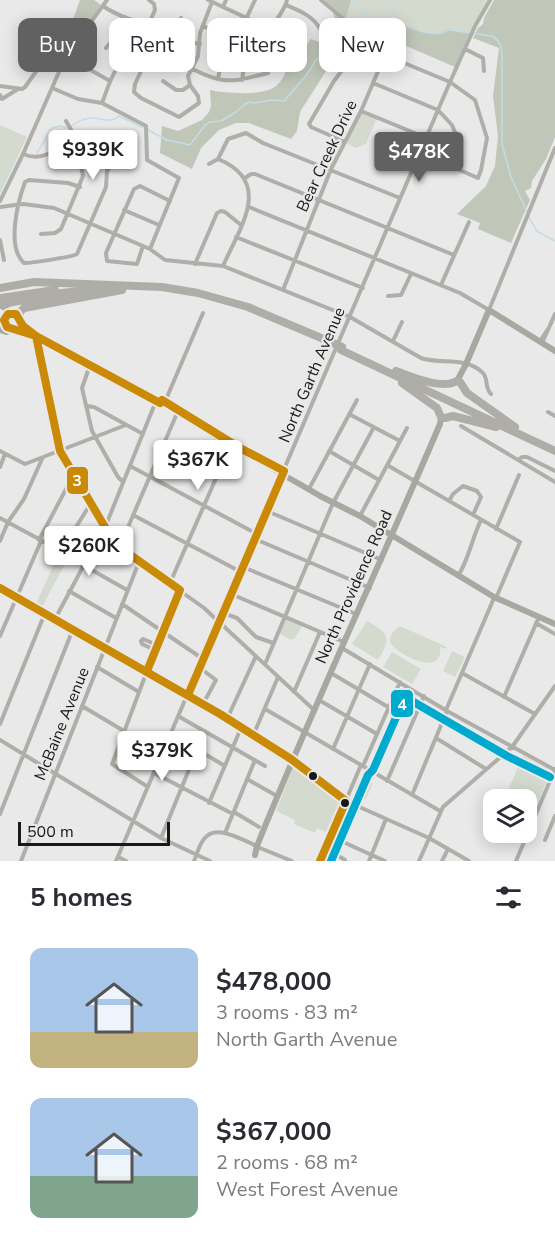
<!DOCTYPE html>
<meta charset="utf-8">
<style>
:root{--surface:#fff;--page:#f2f2f3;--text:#2b2b33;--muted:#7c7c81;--accent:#616162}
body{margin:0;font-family:"Nunito Sans",sans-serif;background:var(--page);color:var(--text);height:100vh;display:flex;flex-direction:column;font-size:22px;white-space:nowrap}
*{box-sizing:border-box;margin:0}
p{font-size:20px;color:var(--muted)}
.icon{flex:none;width:33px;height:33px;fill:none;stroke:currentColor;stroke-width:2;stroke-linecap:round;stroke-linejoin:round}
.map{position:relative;height:861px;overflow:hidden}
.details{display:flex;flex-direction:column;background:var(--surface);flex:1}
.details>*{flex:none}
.banner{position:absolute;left:18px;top:18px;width:519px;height:54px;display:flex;gap:12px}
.buttons{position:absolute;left:483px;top:789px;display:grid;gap:12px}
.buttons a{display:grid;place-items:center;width:54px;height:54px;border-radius:12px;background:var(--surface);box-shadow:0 3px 15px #0003;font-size:30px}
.scale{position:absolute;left:18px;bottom:15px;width:152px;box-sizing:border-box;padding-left:6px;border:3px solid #181818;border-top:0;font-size:16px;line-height:21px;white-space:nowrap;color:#181818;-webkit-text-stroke:4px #e9e9ea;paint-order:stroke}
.price{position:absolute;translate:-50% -51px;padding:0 14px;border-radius:6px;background:#fff;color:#222;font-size:20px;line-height:39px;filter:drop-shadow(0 2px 3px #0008)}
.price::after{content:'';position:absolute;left:50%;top:36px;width:18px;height:14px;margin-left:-9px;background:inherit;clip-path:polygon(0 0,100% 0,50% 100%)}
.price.current{background:var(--accent);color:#fff}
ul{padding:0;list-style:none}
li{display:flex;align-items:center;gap:18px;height:150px;padding:0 30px}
li span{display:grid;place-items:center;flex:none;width:168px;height:120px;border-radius:12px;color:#555}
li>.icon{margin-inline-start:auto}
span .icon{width:72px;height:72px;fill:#fffc;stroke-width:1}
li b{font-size:26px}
h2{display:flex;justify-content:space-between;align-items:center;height:72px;padding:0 30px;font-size:26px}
.tag{padding:0 21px;border-radius:12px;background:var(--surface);box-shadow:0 3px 15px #0003;font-size:21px;line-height:54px}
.tag.current{background:var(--accent);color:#fff}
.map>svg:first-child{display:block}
</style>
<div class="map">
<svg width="555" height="861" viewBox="0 0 555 861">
<rect width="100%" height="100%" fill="#e9e9ea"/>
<path fill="#d4dbce" d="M351,0H487L470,33L448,29L437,34L423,32L406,26L370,27L369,46L359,68L349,61C354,47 354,29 346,18Z
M361,112L379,120H376L366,144L356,148L346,143Z
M0,125L27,137L0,194Z
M59,553L68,558L41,609L35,606Z
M286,619L302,626L295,638L291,640L280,634Z
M367,621C390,633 391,638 378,660L352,644Z
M400,626L447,647L446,649L440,647C444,681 392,651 390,642C389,634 395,630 400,626Z
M452,651L465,657L455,677L443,671Z
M392,652L421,669L412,684L383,667Z
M523,756L551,771L537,804L508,790Z
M294,765L321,783L343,802L330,834L317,828L315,833L294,824L295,820L276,811Z
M365,776L371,778L372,785L366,799L360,800L355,798C352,791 358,778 365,776Z"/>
<path fill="#c0c7b9" d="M80,0H94L101,5L67,51L59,66L57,65Z
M324,0H351L346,18L325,1Z
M494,0H555V137L546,159L532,181L531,188L525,191L530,200L511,243L478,229L480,223L457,214L486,186L495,166L498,136L493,96L499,48L473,38L478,28L483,24L484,18Z
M333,10C355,29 351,33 348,60L337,54L300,112L297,131L291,139L249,123H236L219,130L201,148L192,169L160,153L162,126L178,131L202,120L209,112L211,106L210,90C224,93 259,96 273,88C279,85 282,79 285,74L281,52L296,58L311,39L319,42L331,39L336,30Z
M397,26H406L423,32L436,34L448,29L470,33L455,67L404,45Z"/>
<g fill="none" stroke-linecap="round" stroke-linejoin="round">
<path stroke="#c3dce6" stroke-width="1.5" d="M351,0C369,18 367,16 359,41L354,44
M381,0L406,26L423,32L438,34L450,30L492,36C500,41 501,45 502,54V144L511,177L527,212
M71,126C77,122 83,119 90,118C102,117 108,125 119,116L143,128
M148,130L167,140L190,145L205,125L210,122L221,121L236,112L245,104L250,102L255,103L270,100L284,101L306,76L316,60L348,45
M37,153L52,128L61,126L66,128
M1,188L13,163
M528,216L537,231L555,241"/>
<path stroke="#b0aea8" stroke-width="4" d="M149,0L154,4L155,10L143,37V67L135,84L134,92L141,98L179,117L199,103L198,96L190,85L188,76L198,56L200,33L212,2
M208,0L296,41
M321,0L351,25L352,36L349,61L334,81L309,124L311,127L345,142
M286,5C300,11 313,16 320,29
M103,6C123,20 147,23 170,31C180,35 188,43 200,44
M223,7L226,0
M246,19L255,0
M203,26L244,46L246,52L242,80
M271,30C275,20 285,10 287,0
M176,34L181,18
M106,48L120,31L125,17
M465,49L483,58L484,71
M385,55L450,82L475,100L487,138L481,170L478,178L421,153
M66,56L110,81
M218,79L224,47L227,37
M163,81L176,90H183L190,85
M373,83L438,110L452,125L461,147
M0,86L22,89L25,87L40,66
M52,88L78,99L102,103L146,126L147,160L179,178L150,249
M0,95L2,99L18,89
M102,103C111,80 115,56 143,54C151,53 159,53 167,56C184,63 199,75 218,79C235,83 251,77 268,73
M361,111L427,138
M23,154C43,162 51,150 69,145C82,141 98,141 112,139L118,143L119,155L107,171L106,187L77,254C73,257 31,263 24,263C6,247 18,201 25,182L29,180L68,183L80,187
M218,159L228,139L246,133L263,143L400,198
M218,159C274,182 240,227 223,266
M209,164L218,159
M245,178L251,174H255L454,255
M0,201L23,154L66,56L107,0
M0,207L23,204L54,208L150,249L165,260L223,266L350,317L421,358C440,365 465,356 482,372C489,378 484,387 491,394
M249,207L460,293L489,310L555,148
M124,210L159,225
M41,234L55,233L61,229L83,176L74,135L66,121
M236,237L363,288
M0,240L4,260
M143,246L137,264L107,261L106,253L134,189L140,186L170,201
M195,264L217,213L221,211L225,212L241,225
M441,285L469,222
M283,290L331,169L361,111L385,55L387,31
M388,296L401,295L411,274
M36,336L58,446L115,544L204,608L314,710
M393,341L402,322
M540,341L548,329
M542,343L555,314
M90,365L82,388L92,431L118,477L123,482
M164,404L203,313
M87,406L94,407L143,434
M548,412L555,416
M349,414L400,441
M461,426L555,482
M162,450L216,478
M0,451L25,464L126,425
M329,451L379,480
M518,460L522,457H527L555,471
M387,465L520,542L496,598
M130,466L257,534
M0,467L5,454
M310,487L357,400
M449,501L453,494L463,486L477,491L481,497L473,515
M267,511L382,560
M133,515L241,572
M360,516L407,428
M0,518L61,551L91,503
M496,529L519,475
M255,539L370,588
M39,540L74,474
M0,541L8,522L24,499L42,459
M119,548L178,411
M83,565L127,590
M243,567L356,614
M458,576C469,559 472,538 481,520
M170,583L231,444
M0,588L105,647L227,719L293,760L346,801L429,838L469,861
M69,591L116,618
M231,594L344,642
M122,604L203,659
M223,613L237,618L256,637L273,643
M55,619L108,520L156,401
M536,623L555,634
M0,636L41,541
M342,648L447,711L555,770
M155,650L142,644L141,641L143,639L157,645
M265,664L333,503L374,427
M97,667L139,692
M200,668L216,680L203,704
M331,673L388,707
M462,673L535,714
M359,689L370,664
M294,692L320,632
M504,697L539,617
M319,700L377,734
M82,706L124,731
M265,709L440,811
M446,710L494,598
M178,716L265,766
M227,719L256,656
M0,724L45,613
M171,734L225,766
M253,736L278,677
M436,738L486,769
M0,740L161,838L210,861
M333,749L359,689
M363,766L400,682
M154,773L233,814
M247,779L277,796
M387,781L424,696
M148,787L112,764L147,671L180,590
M412,795L447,711
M209,803L241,728
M234,812L259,827
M0,814L73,629
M225,833L255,760
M330,836L385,861
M161,838L197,750
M545,840L555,816
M260,848L292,861
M325,848L345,860
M118,857L126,861
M21,861L139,562
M116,861L450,82L475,26L490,0
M194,861C197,854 199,845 204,839C216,823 242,840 257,846
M320,861L361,765
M369,861L386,819
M419,861L443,807L512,747L555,686
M442,861L448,849
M516,861L555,769"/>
<path stroke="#a8a7a0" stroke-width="6" d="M0,304L8,311L18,316L23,326L29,330
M12,314L6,316L5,320L7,327L18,329L32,336H36L177,409L178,411L256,459L322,497L360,516L494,597L555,624
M0,330L7,332L12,329
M457,381L466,364L489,310L555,351
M255,855L257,846C314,704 380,565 440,424L441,417"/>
<path stroke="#aeada7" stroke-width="8" d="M0,288L34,282L162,287L198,293L248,307L333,343
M0,298L55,290
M8,303L61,293L101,289
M19,318L20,312L24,308L122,290
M0,319L4,321
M341,350L555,451
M396,371C412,377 441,390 457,381
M460,382L467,393L515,427
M402,383L437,408L441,417
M445,418L453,416L496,427"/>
<path stroke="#aeada7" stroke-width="8" d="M0,305L8,303
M333,343L342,347"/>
<defs>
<path id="bus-1" d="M8,314H16L23,326L36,336L7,327L4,320Z
M36,336L60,451L115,544L180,590L147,671
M36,336L160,403
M162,400L240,448L284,471L188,695
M0,588L220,714L291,759L346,801L320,861"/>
<path id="bus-2" d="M331,861L368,775L373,770L405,697L507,756L550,777"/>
</defs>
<use href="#bus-1" stroke="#e9e9ea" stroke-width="12"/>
<use href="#bus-2" stroke="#e9e9ea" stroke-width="12"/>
<use href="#bus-1" stroke="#ca8a05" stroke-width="8"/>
<use href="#bus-2" stroke="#00a9ce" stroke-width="8"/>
</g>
<g fill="#181818" stroke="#e9e9ea" stroke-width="2">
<circle cx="313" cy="776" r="5"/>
<circle cx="345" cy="803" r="5"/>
</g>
<g text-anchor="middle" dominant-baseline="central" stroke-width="4.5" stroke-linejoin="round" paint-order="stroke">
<g font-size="16" fill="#181818" stroke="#e9e9ea">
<text transform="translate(327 156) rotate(-65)">Bear Creek Drive</text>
<text transform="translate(312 375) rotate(-67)">North Garth Avenue</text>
<text transform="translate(354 587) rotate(-66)">North Providence Road</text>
<text transform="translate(62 724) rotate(-68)">McBaine Avenue</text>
</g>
</g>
<g stroke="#e9e9ea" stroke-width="2">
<rect x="66" y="466" width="23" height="29" rx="6" fill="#ca8a05"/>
<rect x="390" y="689" width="24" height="29" rx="6" fill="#00a9ce"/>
</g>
<g font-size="16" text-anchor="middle" font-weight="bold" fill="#fff">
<text x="77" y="486">3</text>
<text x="402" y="710">4</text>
</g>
</svg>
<div class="buttons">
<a><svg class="icon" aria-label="layers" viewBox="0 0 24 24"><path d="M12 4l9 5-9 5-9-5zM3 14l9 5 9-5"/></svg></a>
</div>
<div class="scale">500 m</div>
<b class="price" style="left:93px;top:181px">$939K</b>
<b class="price current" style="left:419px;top:183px">$478K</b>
<b class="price" style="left:198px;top:491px">$367K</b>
<b class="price" style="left:89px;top:577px">$260K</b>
<b class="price" style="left:162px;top:782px">$379K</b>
<div class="banner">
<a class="tag current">Buy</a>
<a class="tag">Rent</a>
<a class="tag">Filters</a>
<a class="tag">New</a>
</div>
</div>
<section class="details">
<h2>5 homes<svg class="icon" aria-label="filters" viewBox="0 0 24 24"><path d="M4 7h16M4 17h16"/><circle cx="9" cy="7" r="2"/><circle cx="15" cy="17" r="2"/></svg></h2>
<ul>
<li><span style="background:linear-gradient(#a9c7e8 70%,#c2b280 0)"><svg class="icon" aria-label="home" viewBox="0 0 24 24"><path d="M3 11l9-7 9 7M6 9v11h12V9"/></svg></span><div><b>$478,000</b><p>3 rooms · 83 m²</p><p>North Garth Avenue</p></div></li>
<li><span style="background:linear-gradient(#a9c7e8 65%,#7fa58c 0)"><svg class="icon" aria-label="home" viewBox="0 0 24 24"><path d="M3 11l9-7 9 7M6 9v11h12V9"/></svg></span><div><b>$367,000</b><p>2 rooms · 68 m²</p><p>West Forest Avenue</p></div></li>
</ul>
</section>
